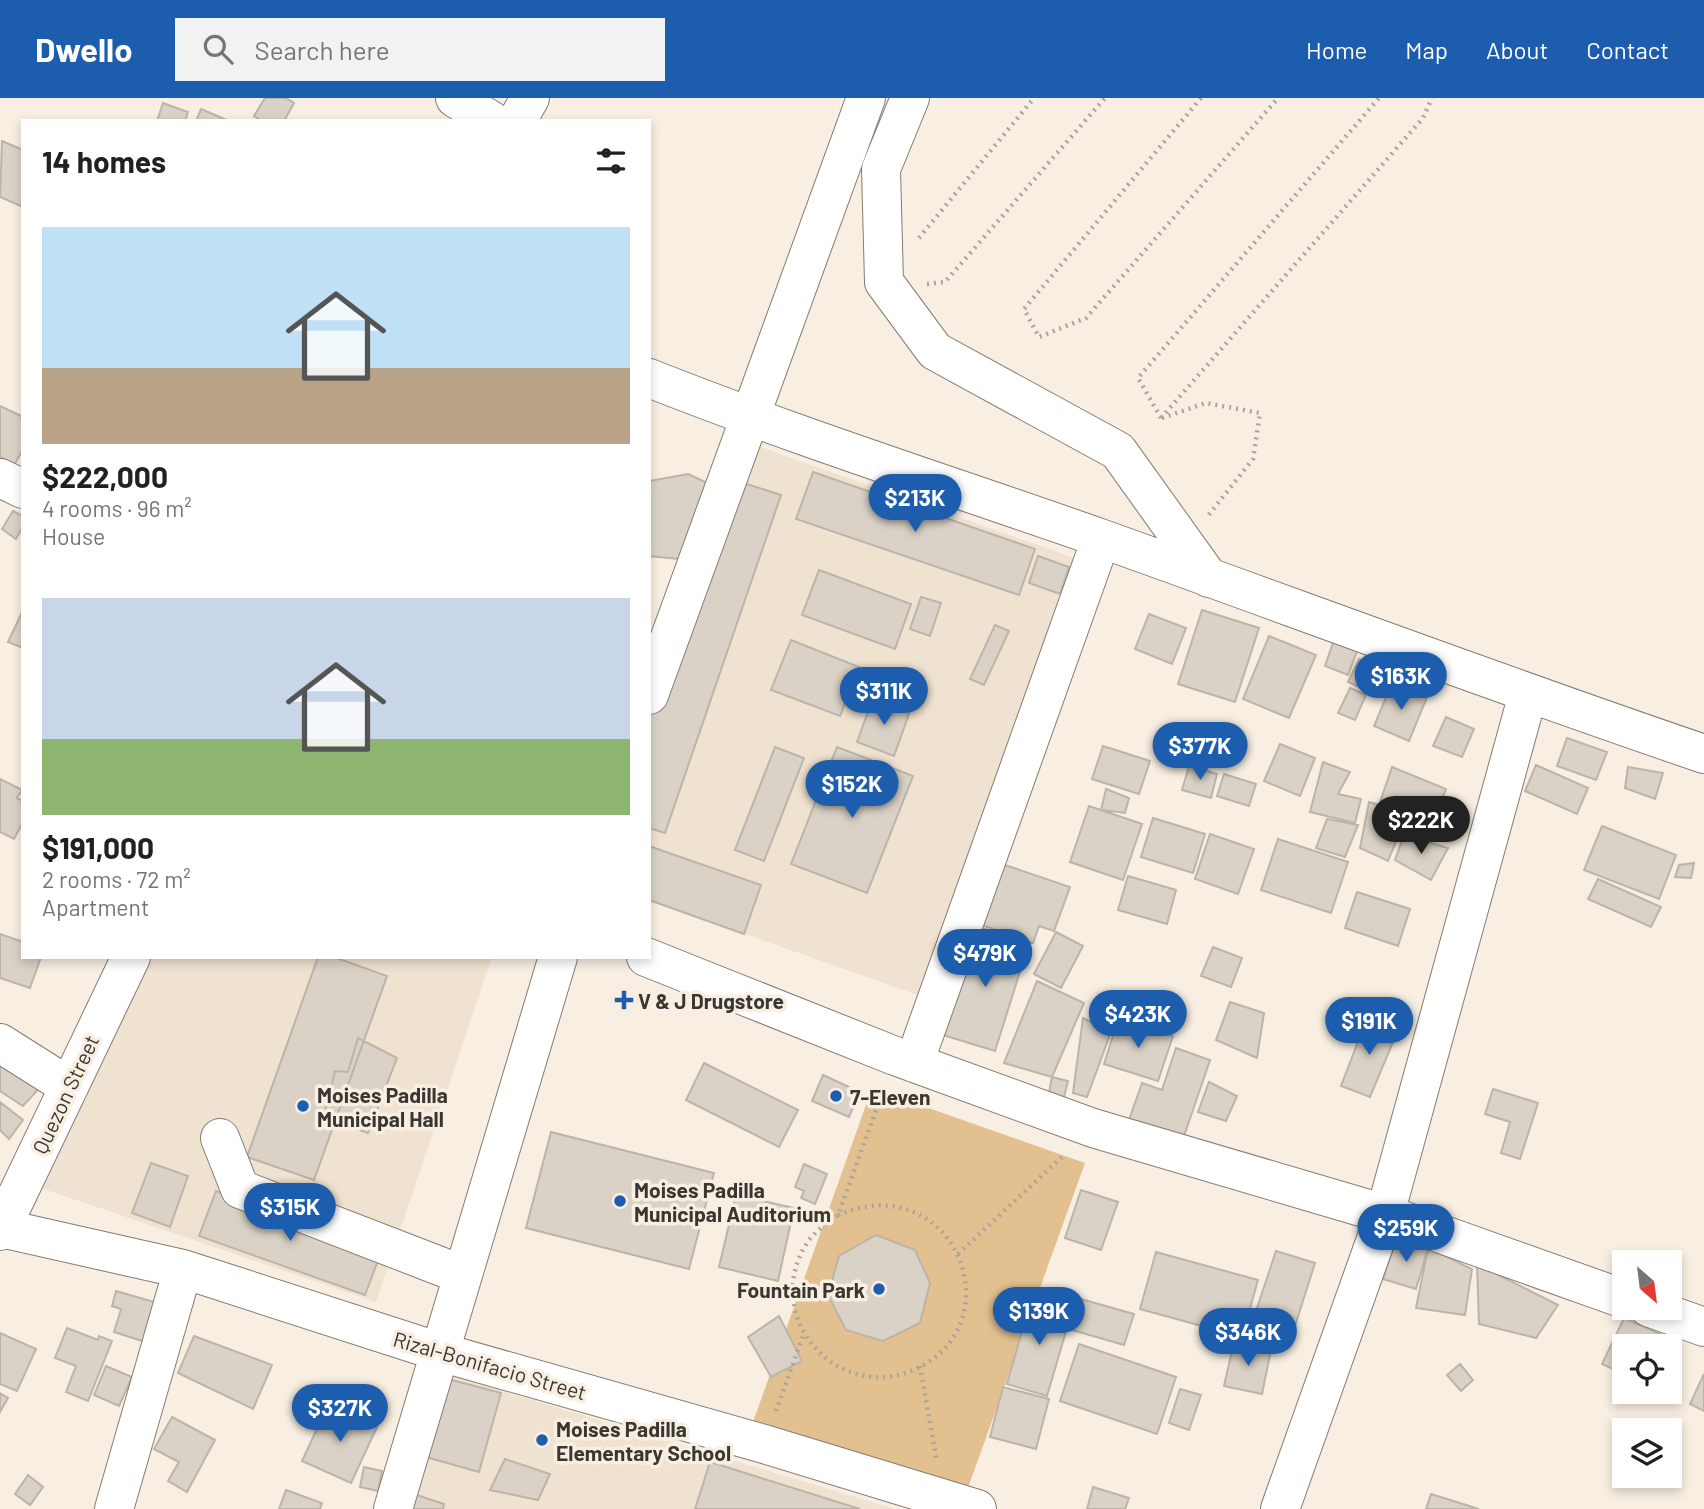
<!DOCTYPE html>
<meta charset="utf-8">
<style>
:root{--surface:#fff;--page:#f2f2f2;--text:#202124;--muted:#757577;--accent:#1c5dae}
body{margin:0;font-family:Barlow,sans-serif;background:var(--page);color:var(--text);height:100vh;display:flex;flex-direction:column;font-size:26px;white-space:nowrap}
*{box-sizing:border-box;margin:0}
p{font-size:23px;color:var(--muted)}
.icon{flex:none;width:38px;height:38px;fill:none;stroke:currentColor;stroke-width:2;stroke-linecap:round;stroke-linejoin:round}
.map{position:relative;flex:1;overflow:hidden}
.panel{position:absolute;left:21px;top:21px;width:630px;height:840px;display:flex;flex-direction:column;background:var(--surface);border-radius:0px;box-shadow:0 4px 10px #0003}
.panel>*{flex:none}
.needle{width:46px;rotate:152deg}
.controls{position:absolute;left:1612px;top:1152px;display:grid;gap:14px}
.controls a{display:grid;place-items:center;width:70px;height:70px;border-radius:0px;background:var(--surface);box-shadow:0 4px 10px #0003;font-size:35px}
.price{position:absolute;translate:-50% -60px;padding:0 16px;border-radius:24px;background:var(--accent);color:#fff;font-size:23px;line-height:46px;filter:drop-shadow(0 2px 4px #0008)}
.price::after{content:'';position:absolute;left:50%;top:42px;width:21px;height:16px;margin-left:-10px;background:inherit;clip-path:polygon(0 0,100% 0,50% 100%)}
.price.selected{background:#222;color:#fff}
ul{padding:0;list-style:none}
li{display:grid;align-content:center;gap:14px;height:371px;padding:0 21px}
li span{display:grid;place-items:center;height:217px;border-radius:0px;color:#555}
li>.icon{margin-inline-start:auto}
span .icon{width:126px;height:126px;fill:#fffc;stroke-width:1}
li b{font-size:30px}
h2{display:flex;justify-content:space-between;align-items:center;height:84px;padding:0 21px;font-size:30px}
header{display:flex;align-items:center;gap:42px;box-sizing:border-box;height:98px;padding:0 35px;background:var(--accent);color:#fff}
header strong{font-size:33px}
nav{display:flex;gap:38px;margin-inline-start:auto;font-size:24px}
.search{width:490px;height:63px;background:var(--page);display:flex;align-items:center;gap:18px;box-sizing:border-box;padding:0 24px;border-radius:0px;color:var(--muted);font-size:26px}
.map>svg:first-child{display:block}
</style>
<header>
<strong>Dwello</strong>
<div class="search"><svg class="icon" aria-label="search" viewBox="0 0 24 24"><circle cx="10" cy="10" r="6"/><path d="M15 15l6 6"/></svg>Search here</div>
<nav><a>Home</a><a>Map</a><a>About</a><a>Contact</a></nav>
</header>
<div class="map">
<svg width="1704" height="1411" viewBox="0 0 1704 1411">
<rect width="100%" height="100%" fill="#f8efe2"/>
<path fill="#f0e2d0" d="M749,345L1083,463L926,900L649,802V620Z
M153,859H492L376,1204L38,1089Z
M439,1274L895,1411H393Z"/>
<path fill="#e2c090" d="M872,990L1085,1065L965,1398L753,1324Z"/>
<path fill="#dad2c6" stroke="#bdb4a8" stroke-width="2" d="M265,0H286L294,5L284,23H262L254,18Z
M163,5L188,14L185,23H157Z
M201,11L229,23H196Z
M2,43L23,52V109L0,99Z
M0,308L23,319V351L15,366L0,359Z
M813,374L1035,451L1019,497L796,421Z
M688,376L712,387L679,461L649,458V383Z
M728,380L781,397L665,735L649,730V609Z
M13,413L23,418V428L16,441L2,431Z
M1038,458L1069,469L1060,496L1029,485Z
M819,472L911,506L895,551L802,517Z
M921,499L941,505L930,538L910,531Z
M23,512V550L8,544Z
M1202,512L1259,530L1235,604L1178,586Z
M1149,516L1186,530L1172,566L1135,551Z
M995,527L1009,533L984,587L970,581Z
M1269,538L1316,557L1289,620L1243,601Z
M1335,539L1359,548L1348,577L1325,568Z
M791,542L859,569L840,618L771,592Z
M1359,561L1384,572L1374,596L1348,584Z
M1392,585L1427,599L1409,643L1374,628Z
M1350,590L1366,597L1355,622L1338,615Z
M873,600L910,613L894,658L857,644Z
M1446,619L1474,631L1462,659L1433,648Z
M1567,640L1607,654L1596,682L1557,668Z
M1280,646L1315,660L1300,698L1264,683Z
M1103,648L1150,663L1139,696L1092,681Z
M775,649L804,660L764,763L735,752Z
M837,649L913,678L867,795L791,766Z
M1323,664L1350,674L1338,696L1361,701L1355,725L1310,714Z
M1536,667L1588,690L1577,716L1525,693Z
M1189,668L1217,676L1211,700L1182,692Z
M1392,669L1446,691L1438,712L1380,704Z
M1628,669L1663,675L1655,701L1625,690Z
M1224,676L1256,686L1249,708L1217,698Z
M0,681L22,692L17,700L23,703V724L14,741L0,734Z
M1106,691L1129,700L1125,715L1101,712Z
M1369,704L1394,711L1384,729L1400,734L1388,763L1360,750Z
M1089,708L1142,726L1123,782L1070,764Z
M1153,720L1205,736L1193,775L1141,759Z
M1327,721L1358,727L1345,759L1316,750Z
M1602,728L1676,757L1659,801L1584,772Z
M1210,736L1254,751L1238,796L1195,781Z
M1404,737L1448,750L1431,782L1395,762Z
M1278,741L1348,764L1331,815L1261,792Z
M649,748L761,787L744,836L649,802Z
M1694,765L1691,780L1675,779L1679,767Z
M1002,766L1070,789L1054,833L1039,828L1033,845L981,827Z
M1128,778L1176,792L1167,826L1118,812Z
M1598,781L1661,809L1651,829L1588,801Z
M1357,794L1410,811L1398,848L1345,830Z
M975,828L1029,845L995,953L940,936Z
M1056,834L1083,848L1061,890L1034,876Z
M0,836L23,844V859H41L30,890L0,880Z
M1213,849L1242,860L1231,889L1201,878Z
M318,859H334L387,878L314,1082L247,1059Z
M1037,883L1084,905L1052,979L1004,965Z
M1230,904L1264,915L1257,960L1216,942Z
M1083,920L1111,934L1087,999L1073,995Z
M1367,920L1398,932L1370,999L1341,988Z
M1118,922L1173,938L1158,983L1104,966Z
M358,940L397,960L368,1035L324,1019L335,973L348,974Z
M1176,950L1210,962L1183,1041L1129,1022L1142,985L1162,992Z
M0,962L43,986L23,1008L0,993Z
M704,965L798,1012L779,1049L686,1002Z
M823,977L860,994L849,1019L812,1003Z
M1052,979L1068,983L1064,999L1049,995Z
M1209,984L1237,998L1226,1023L1198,1014Z
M1493,991L1538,1005L1520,1061L1501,1055L1510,1024L1485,1016Z
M0,1004L23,1022L9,1041L0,1032Z
M551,1034L714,1075L689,1171L526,1130Z
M151,1065L188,1078L170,1129L132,1115Z
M804,1066L827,1076L815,1106L801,1100L804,1093L795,1089Z
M1081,1092L1118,1104L1101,1152L1065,1140Z
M216,1093L382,1152L365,1197L199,1138Z
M736,1097L794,1110L778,1183L719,1169Z
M876,1137L915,1152L930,1185L920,1225L883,1243L846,1232L828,1197L839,1158Z
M1396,1141L1428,1150L1416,1191L1383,1181Z
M1428,1150L1472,1171L1465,1217L1416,1210Z
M1276,1153L1315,1165L1294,1231L1254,1219Z
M1156,1154L1258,1182L1242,1239L1140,1211Z
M1477,1166L1558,1207L1536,1240L1479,1226Z
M116,1193L168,1208L155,1247L114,1234L121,1211L112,1208Z
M1031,1201L1072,1213L1047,1298L1007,1286Z
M1081,1201L1134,1216L1124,1247L1072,1232Z
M779,1218L802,1263L771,1279L748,1239Z
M1624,1220L1660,1236L1654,1248H1624V1276L1602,1266Z
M67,1230L98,1242L99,1238L112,1243L88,1303L66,1294L76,1268L55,1260Z
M0,1235L36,1251L17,1293L0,1286Z
M194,1238L272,1267L253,1311L178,1275Z
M1234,1244L1271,1252L1262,1296L1224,1288Z
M1079,1246L1176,1279L1157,1336L1060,1303Z
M1460,1266L1473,1282L1461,1293L1447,1277Z
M106,1268L132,1279L119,1308L94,1297Z
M1704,1276V1313L1690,1306Z
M448,1281L501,1295L479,1374L426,1359Z
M1003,1289L1049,1301L1036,1351L990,1339Z
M1180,1291L1201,1297L1189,1332L1169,1325Z
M0,1295L8,1300L0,1314Z
M328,1307L377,1329L351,1385L302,1363Z
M172,1319L215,1342L187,1394L168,1383L179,1364L154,1351Z
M505,1361L550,1376L538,1402L490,1392Z
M710,1364L860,1411H695Z
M364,1369L382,1373L378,1393L360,1389Z
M28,1377L43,1389L30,1407L15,1396Z
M1093,1389L1129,1400L1125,1411H1087Z
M286,1392L322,1405L320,1411H279Z
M404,1393L444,1406L443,1411H398Z
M1431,1396L1479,1411H1426Z"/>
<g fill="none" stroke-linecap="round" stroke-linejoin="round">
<defs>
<path id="minor" d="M455,0L492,23
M910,0L881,71L884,184L935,253L1118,353L1209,480
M649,280C798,339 949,387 1100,440C1301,512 1501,587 1704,656
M0,380L23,391
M649,597L866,0
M646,859L895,958L1093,1030L1385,1116L1624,1201
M0,945L68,988
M914,965L1101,441
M220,1040L240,1091L463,1177
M1,1130L183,1171L440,1254L764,1346L977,1411
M1648,1209L1704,1229
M114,1411L183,1171
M393,1411L558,859
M1280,1411L1385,1116L1528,596"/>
<path id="major" d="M517,23L530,0
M0,1133L131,859"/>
</defs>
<use href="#minor" stroke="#847c71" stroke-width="40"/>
<use href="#major" stroke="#847c71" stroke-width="40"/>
<path stroke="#aba49b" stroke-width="4.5" stroke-dasharray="2 5" stroke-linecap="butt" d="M1201,0L1024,211L1039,239L1086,220L1278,0
M919,140L1034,0
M927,186L945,184L1105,0
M1161,320L1423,20L1432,0
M1161,320L1138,280L1379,0
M1162,320L1206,305L1260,315L1253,361L1207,419
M838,1117C954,1068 1016,1224 916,1271C837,1307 760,1218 807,1145C815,1133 827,1125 838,1117L884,990
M958,1156L1065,1056
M920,1268L937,1364
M776,1313L804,1235"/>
<use href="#minor" stroke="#fff" stroke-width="38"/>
<use href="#major" stroke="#fff" stroke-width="38"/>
</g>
<g fill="#1c5dae" stroke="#f8efe2" stroke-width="2.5">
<path d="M620.5 891.5h7v7h7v7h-7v7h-7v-7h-7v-7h7z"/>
<circle cx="836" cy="998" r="7"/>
<circle cx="303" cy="1008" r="7"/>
<circle cx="620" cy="1103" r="7"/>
<circle cx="879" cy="1191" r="7"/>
<circle cx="542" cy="1342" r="7"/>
</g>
<g text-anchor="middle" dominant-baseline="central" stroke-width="7" stroke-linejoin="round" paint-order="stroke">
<g font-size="21" font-weight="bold" fill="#3a3732" stroke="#f8efe2" text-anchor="start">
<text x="638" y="902">V &amp; J Drugstore</text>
<text x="317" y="996">Moises Padilla<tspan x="317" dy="24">Municipal Hall</tspan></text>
<text x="850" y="998">7-Eleven</text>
<text x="634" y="1091">Moises Padilla<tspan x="634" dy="24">Municipal Auditorium</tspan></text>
<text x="865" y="1191" text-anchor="end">Fountain Park</text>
<text x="556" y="1330">Moises Padilla<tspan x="556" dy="24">Elementary School</tspan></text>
</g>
<g font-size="21" fill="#3a3732" stroke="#f8efe2">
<text transform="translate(65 996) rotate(-65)">Quezon Street</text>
<text transform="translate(490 1267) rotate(16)">Rizal-Bonifacio Street</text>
</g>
</g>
</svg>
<div class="controls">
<a><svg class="needle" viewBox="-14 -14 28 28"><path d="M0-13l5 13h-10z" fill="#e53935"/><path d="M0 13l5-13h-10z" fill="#757577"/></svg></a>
<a><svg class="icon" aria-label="locate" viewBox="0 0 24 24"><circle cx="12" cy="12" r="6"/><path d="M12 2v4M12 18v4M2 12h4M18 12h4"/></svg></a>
<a><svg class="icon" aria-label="layers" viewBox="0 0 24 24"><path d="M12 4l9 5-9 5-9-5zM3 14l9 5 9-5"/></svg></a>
</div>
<b class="price" style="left:915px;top:436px">$213K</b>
<b class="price" style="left:1401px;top:614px">$163K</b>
<b class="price" style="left:884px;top:629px">$311K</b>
<b class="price" style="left:1200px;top:684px">$377K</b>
<b class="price" style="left:852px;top:722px">$152K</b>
<b class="price selected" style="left:1421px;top:758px">$222K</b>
<b class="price" style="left:985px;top:891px">$479K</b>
<b class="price" style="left:1138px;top:952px">$423K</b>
<b class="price" style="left:1369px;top:959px">$191K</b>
<b class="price" style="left:290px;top:1145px">$315K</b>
<b class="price" style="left:1406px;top:1166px">$259K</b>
<b class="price" style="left:1039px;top:1249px">$139K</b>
<b class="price" style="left:1248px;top:1270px">$346K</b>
<b class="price" style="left:340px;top:1346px">$327K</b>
<section class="panel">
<h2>14 homes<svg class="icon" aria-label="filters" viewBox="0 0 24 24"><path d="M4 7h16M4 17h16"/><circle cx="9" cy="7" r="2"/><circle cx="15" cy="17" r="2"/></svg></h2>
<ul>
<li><span style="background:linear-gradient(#bfe0f5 65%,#b9a48a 0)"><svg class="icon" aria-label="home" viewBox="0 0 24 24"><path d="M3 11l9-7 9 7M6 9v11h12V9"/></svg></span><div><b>$222,000</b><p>4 rooms · 96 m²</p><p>House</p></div></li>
<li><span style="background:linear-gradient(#c9d6e8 65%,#8fb573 0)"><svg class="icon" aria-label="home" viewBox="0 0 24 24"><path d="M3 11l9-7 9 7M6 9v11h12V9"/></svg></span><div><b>$191,000</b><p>2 rooms · 72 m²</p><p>Apartment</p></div></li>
</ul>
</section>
</div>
